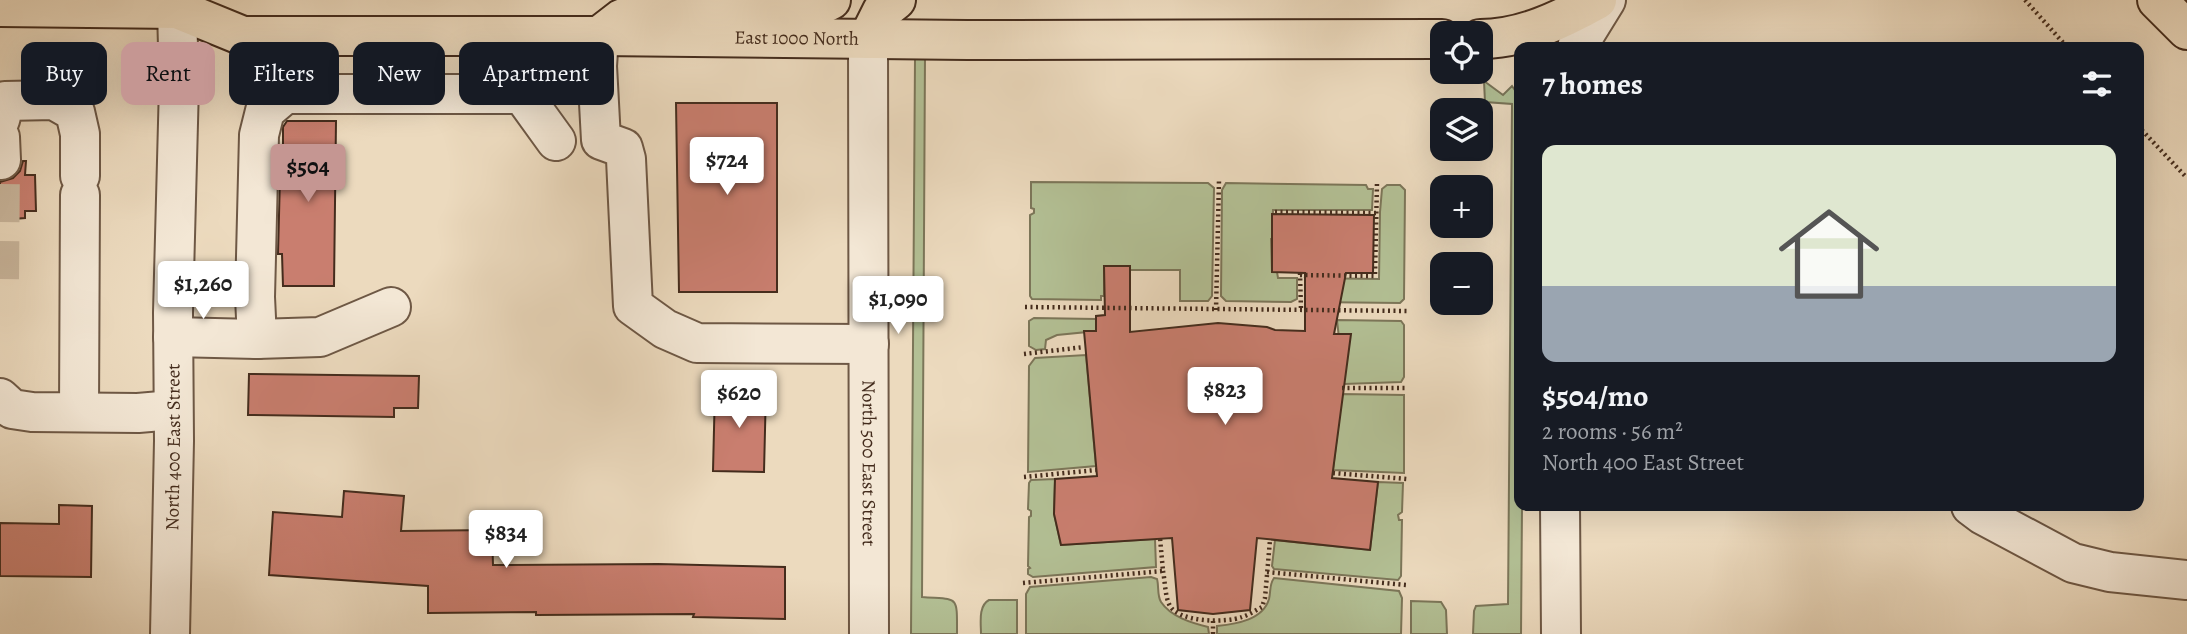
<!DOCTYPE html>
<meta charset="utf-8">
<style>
:root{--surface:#171b24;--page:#20242c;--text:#f1f3f6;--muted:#9ea1a6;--accent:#c59692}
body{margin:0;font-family:Alegreya,serif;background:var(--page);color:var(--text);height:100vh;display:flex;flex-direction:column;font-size:26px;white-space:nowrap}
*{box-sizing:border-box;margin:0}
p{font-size:23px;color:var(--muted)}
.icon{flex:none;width:38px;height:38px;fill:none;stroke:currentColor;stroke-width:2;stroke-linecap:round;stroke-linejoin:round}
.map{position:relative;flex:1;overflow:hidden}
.drawer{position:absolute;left:1514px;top:42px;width:630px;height:469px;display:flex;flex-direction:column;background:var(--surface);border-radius:14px;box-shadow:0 7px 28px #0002}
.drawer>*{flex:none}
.banner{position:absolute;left:21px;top:42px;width:665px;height:63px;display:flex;gap:14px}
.controls{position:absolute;left:1430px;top:21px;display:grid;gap:14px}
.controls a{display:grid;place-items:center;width:63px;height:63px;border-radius:14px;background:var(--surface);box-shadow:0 7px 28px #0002;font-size:35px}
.price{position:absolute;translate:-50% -60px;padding:0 16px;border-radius:7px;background:#fff;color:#222;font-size:23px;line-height:46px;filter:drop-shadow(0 2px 4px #0008)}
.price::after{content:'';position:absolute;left:50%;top:42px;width:21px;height:16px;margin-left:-10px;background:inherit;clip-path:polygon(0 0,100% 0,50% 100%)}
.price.current{background:var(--accent);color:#111}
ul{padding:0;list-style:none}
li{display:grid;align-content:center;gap:14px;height:371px;padding:0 28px}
li span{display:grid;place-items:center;height:217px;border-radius:14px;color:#555}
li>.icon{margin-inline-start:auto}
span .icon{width:126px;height:126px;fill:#fffc;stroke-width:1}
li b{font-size:30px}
h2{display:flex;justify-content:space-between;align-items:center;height:84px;padding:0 28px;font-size:30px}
.chip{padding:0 24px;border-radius:14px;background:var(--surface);box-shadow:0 7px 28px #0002;font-size:24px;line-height:63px}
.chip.current{background:var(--accent);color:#111}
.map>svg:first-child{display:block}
</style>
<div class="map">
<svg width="2187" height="634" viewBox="0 0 2187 634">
<rect width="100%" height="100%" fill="#ecdabe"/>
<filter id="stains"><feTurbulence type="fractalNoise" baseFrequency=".00286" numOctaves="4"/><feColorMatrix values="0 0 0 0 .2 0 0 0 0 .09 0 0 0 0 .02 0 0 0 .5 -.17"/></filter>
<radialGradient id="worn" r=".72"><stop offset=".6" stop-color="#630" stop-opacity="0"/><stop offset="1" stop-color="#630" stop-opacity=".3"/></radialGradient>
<path fill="#b3c095" stroke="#7c7659" stroke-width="2" d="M925,55L922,597C959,600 957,594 957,634H911L915,59Z
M1484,81L1503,95L1512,86L1519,96V506H1522L1521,634H1473L1474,611L1476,606L1508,604L1512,104L1485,102Z
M1031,182L1208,183L1214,188L1212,296L1208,301H1180V270H1130L1129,266H1104V296H1101V300L1032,299L1030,296V215L1034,213V209L1031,208Z
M1226,183L1366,185L1368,189H1373L1372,210H1273L1272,239H1271L1272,272H1277L1278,278H1297V299L1291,302L1226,301L1221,296L1222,190Z
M1387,185H1400L1405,190L1404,299L1400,303L1311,302L1305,278L1379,279L1380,212L1382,189Z
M1034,318L1096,319L1097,331L1057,335L1046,340L1045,349L1036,350L1029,346V321Z
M1337,320L1401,321L1404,325V377L1401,382L1344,384Z
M1086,355L1096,466L1028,472L1029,366L1035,358Z
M1342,394L1404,395V473L1333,470Z
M1055,479L1054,514L1061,545L1155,539L1156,567L1033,577L1028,574V569L1030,568L1028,566L1029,517L1031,516V511L1028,509L1029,483L1031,480Z
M1378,482L1403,483L1402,512L1398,515L1399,520H1402L1401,576L1398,580L1274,569L1272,566L1275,540L1370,550Z
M1151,577L1157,579C1159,586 1157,596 1161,602C1171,617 1192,623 1208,627L1209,634H1026V594L1030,587Z
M1274,578L1399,591L1402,598L1401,634H1217V626C1236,624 1263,620 1269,599C1271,591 1269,585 1274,578Z
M989,600H1017V634H981C981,623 978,606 989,600Z
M1411,601L1441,602L1446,610L1447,634H1411Z"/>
<path fill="#c97e6f" stroke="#442c1d" stroke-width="2" d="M676,103H777V292H679Z
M287,121H336L334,286H283L282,254H278L280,177H283V127Z
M23,161H26L25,175H35L36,211H25V218L0,220V182L13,178L20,171Z
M1272,214L1374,215L1373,273H1346L1334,334H1351L1332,478L1378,482L1370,550L1257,538L1250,610L1213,614L1178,610L1172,538L1061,545L1054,514L1055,479L1097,476L1084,331H1096V316L1105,315L1104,266H1130V332L1218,323L1267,327L1275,330L1305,331V273L1272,272Z
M249,374L419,376L418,408H394V417L248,415Z
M715,388L766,389L764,472L713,471Z
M344,491L404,496L401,531L492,530L493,565L658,564L785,567V619L693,617L694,614L536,615V612L428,613V586L269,575L273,512L342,517Z
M59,505L92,506L91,577L0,576V523L59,524Z"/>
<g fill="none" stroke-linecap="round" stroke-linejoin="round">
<path stroke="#cab79e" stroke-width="38" stroke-dasharray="38 19" stroke-linecap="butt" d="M0,279L1,160"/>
<defs>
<g id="minor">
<path d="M599,36L597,66L601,140L623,148L626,159L633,306L665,329L697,343L869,344"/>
<path id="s1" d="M868,39L869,634"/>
<path d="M1577,47L1606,0"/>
<path d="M0,120L5,101L54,100L75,112L80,134V176"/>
<path d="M0,137L1,160"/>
<path d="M173,337L257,339L320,337L391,307"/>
<path d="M257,339L255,297L259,135L265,111L285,94H522L556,141"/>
<path d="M0,398L12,409L32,412L138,413L173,410"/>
<path d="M79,412L80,195"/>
<path d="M1560,506L1561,634"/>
<path d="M1971,506L1983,515L2073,563L2110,572L2187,580"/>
<path id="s2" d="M170,634L174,441L173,313L179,85L177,9L173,0"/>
</g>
<g id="major">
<path id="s3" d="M0,7L177,9L243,36H599L967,40L1442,39"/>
<path d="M599,36L621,19L650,7L799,5L825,3L831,0"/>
<path d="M868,39L882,11L896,0"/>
<path d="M1480,39C1522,39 1561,20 1597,0"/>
</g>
<path id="highway" d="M2157,0L2187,30"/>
</defs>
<use href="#minor" stroke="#6e5845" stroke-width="42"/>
<use href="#major" stroke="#442c1d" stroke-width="42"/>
<use href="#highway" stroke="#442c1d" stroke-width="42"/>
<path stroke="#442c1d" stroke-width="4.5" stroke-dasharray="2 3.5" stroke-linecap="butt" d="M2025,0L2067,47
M2138,126L2187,178
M1275,212L1376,213
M1300,273L1301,310
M1300,275L1375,276L1377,182
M1025,307L1409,311
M1216,310L1219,180
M1024,354L1084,347
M1342,388H1408
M1333,473L1407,479
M1024,477L1096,470
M1163,571C1165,581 1165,595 1169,604C1177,623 1226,623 1242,617C1249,615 1256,610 1262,607L1265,598L1270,540
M1267,572L1406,585
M1023,583L1163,571L1160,538
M1213,621V634"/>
<use href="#minor" stroke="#f3e7d5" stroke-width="38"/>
<use href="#major" stroke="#ecdabe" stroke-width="38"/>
<use href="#highway" stroke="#ecdabe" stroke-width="38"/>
</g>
<g text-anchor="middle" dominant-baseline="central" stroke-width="6" stroke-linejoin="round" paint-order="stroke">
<g font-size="19" fill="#442c1d" stroke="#f3e7d5">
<text stroke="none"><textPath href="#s3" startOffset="802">East 1000 North</textPath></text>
<text stroke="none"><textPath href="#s2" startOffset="187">North 400 East Street</textPath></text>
<text stroke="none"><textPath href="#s1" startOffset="424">North 500 East Street</textPath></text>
</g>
</g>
<rect width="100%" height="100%" filter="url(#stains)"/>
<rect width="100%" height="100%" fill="url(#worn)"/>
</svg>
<div class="controls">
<a><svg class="icon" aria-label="locate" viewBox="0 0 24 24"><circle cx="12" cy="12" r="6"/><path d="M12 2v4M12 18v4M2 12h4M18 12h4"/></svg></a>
<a><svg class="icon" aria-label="layers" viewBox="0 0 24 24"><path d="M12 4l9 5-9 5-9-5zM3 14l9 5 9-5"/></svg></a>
<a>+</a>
<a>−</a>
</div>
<b class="price" style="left:727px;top:197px">$724</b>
<b class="price current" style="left:308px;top:204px">$504</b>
<b class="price" style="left:203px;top:321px">$1,260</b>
<b class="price" style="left:898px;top:336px">$1,090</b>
<b class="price" style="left:1225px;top:427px">$823</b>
<b class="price" style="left:739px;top:430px">$620</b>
<b class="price" style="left:506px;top:570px">$834</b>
<div class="banner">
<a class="chip">Buy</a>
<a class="chip current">Rent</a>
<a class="chip">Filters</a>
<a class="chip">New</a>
<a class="chip">Apartment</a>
</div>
<section class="drawer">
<h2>7 homes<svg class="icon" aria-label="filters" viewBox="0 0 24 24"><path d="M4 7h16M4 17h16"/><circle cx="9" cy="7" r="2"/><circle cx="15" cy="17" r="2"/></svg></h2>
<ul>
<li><span style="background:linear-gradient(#dfe7d0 65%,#9aa5b1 0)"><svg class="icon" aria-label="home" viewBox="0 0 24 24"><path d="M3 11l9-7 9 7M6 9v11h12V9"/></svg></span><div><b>$504/mo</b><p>2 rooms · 56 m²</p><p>North 400 East Street</p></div></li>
</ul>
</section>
</div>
